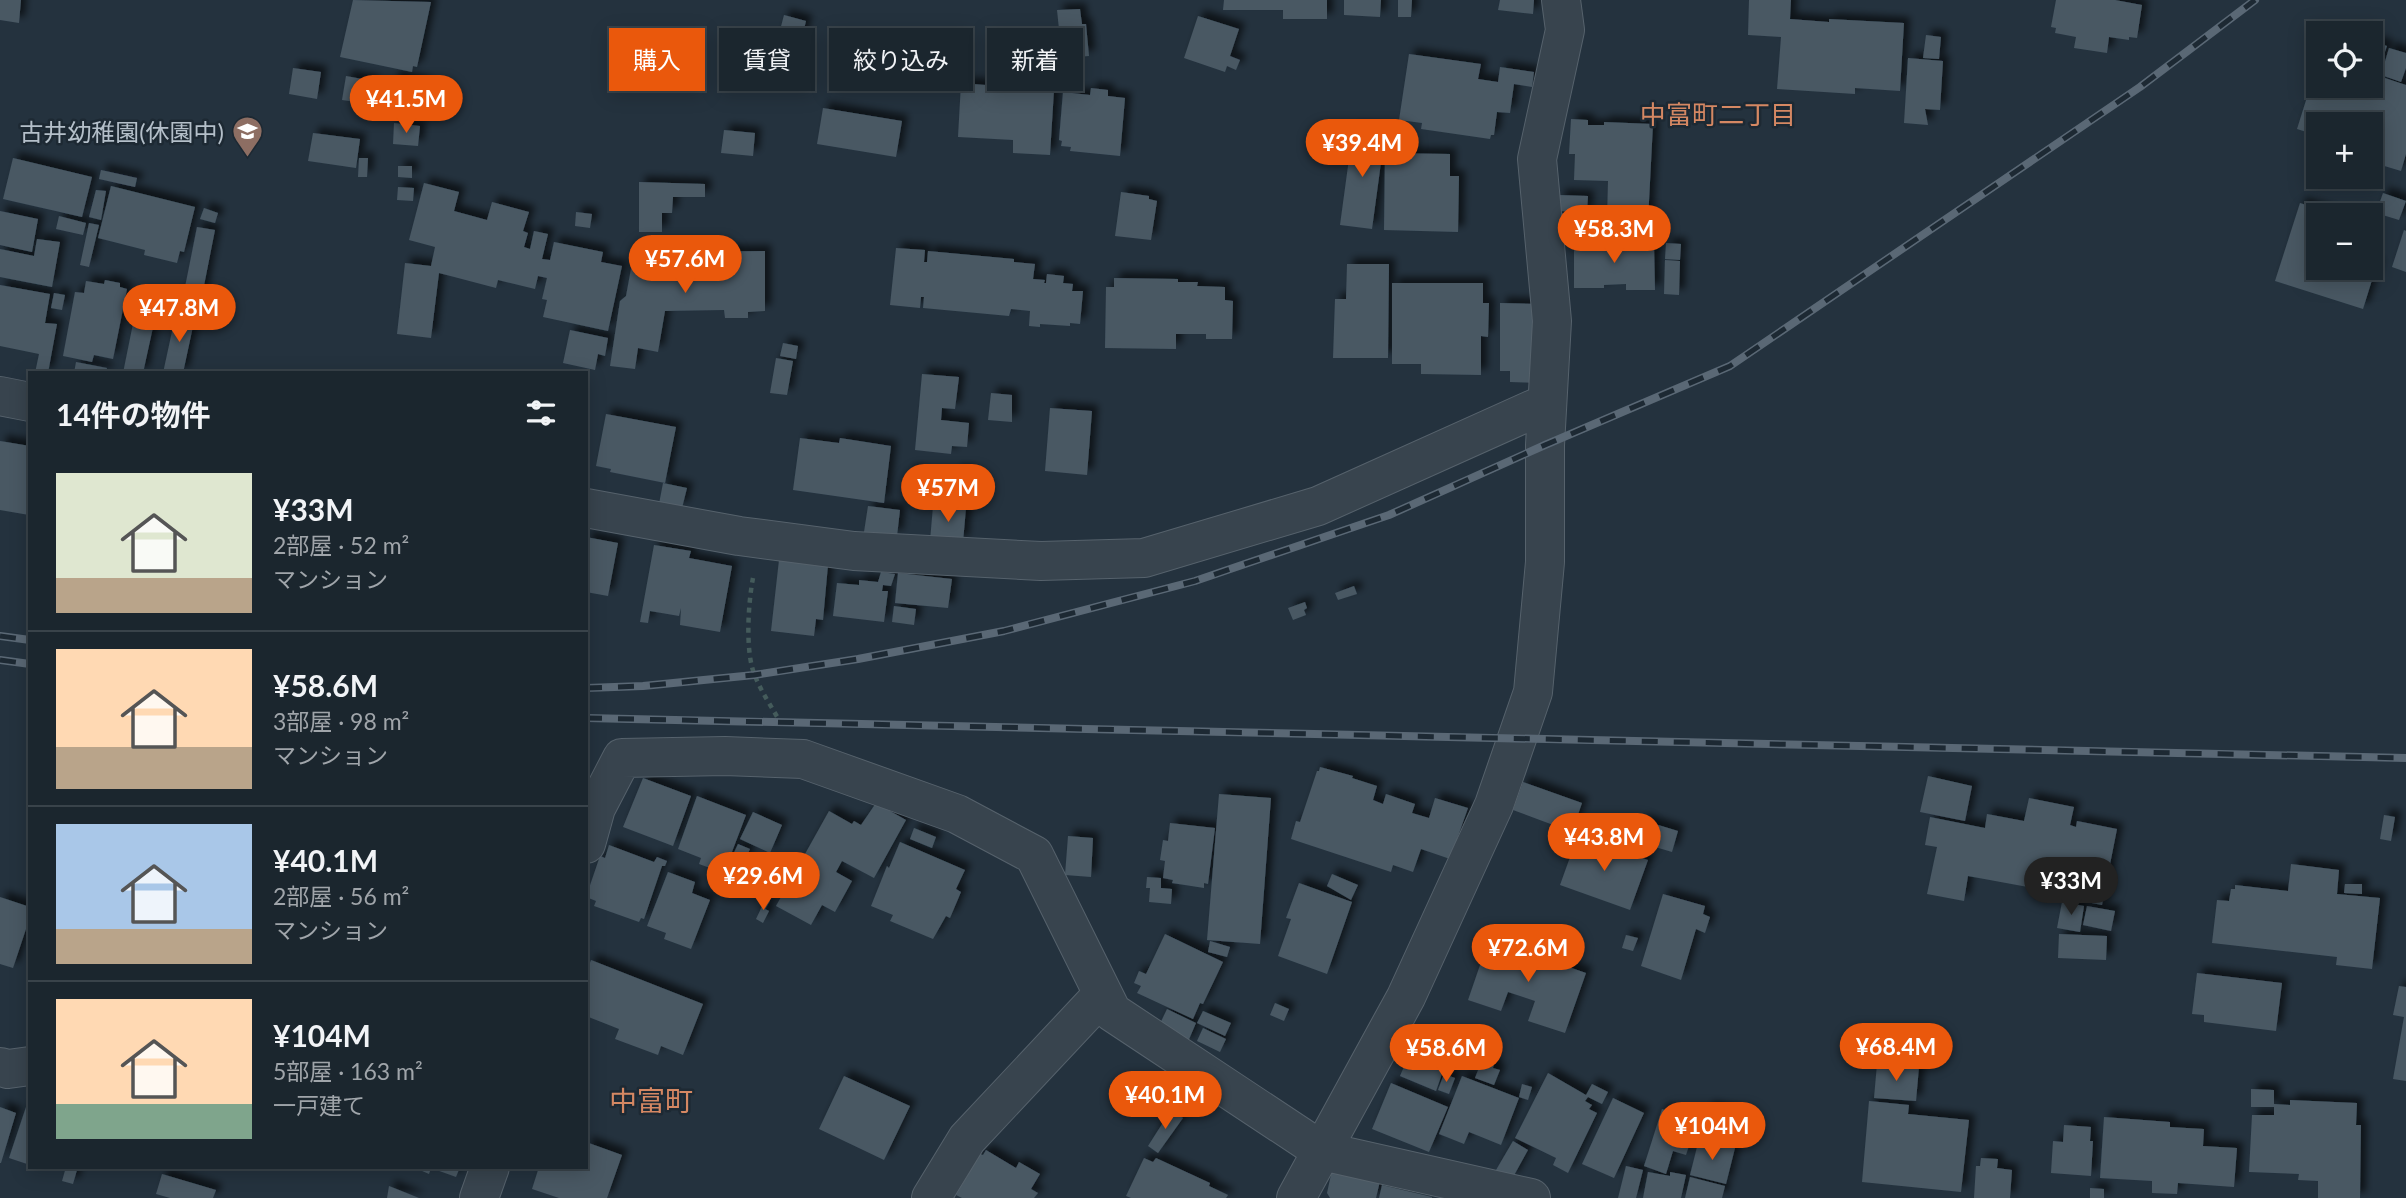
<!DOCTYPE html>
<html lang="ja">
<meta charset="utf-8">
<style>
:root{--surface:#1b262e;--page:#28323a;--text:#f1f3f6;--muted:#a0a5aa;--line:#39434a;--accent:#ea580c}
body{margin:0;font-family:Lato,"Noto Sans JP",sans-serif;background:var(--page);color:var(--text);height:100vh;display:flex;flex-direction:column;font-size:26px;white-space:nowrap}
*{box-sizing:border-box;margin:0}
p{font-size:23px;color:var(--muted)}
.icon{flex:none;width:38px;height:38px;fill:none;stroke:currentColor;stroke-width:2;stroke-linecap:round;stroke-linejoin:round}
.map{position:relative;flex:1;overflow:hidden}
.sheet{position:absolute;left:28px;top:371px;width:560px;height:798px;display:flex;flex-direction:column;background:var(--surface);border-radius:0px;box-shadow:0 4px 18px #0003,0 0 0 2px var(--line)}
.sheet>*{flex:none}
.guide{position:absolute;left:609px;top:28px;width:665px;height:63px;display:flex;gap:14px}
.controls{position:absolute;left:2306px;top:21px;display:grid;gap:14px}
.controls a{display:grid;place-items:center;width:77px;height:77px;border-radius:0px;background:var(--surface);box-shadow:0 4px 18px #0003,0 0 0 2px var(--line);font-size:35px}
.price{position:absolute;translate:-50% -60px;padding:0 16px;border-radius:24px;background:var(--accent);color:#fff;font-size:23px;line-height:46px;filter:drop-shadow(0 2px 4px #0008)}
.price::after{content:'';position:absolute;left:50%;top:42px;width:21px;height:16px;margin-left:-10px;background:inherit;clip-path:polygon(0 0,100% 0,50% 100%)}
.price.active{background:#222;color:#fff}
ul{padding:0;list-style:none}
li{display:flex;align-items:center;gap:21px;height:175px;padding:0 28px}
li+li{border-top:2px solid var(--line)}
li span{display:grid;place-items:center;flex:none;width:196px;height:140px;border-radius:0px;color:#555}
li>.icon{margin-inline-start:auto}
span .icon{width:84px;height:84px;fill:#fffc;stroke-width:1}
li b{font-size:30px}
h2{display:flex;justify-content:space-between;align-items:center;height:84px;padding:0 28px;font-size:30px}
.pill{padding:0 24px;border-radius:0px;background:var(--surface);box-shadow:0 4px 18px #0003,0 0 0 2px var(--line);font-size:24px;line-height:63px}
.pill.active{background:var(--accent);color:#fff}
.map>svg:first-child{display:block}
</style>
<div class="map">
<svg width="2406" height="1198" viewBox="0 0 2406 1198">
<defs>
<filter id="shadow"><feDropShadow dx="6" dy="-6" stdDeviation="3.5" flood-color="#0009"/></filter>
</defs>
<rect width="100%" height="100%" fill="#24323e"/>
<path fill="#485864" filter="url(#shadow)" d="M0,0H21L19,23L0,20Z
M353,0L431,2L417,67L413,66L412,72L340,57Z
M1224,0H1327V19H1283V10H1223Z
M1344,0H1381L1380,17L1344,15Z
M1398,0H1412L1411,17H1398Z
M1500,0H1534L1533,14L1498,10Z
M1749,0H1791L1790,19L1829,22V19L1904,23L1900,91L1855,88V94L1777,89L1781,37L1748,35Z
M2056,0H2115L2142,5L2137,38L2129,37V40L2109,37L2107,53L2074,48L2076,37L2055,33L2056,28L2051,27Z
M1080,9L1082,24H1086L1089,56L1062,58L1057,10Z
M784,15L806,21L790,86L767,80Z
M1198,16L1239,29L1230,56L1240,60L1236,70L1227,66L1225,72L1184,58Z
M1926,35L1941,37L1939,59L1923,58Z
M2371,41L2387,46L2376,77L2371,75Z
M2389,48L2406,53V68L2401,82L2381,75Z
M1409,54L1481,64L1478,79L1498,82L1500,67L1534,72L1532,87L1514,84L1510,113L1497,112L1494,135H1491L1490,139L1421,129L1422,123L1399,120Z
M1908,58L1943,61L1940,110L1925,109L1928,125L1904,123Z
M2318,62L2319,86H2371V83L2382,86L2385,78L2406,85V154L2401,171L2371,162V124H2319V136L2297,129Z
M293,68L321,72L317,99L289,94Z
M998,75L1019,76V85H1023L1022,90H1031V80L1052,81L1051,90H1054L1050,155L1013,153V140L958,137L961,83L998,86Z
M346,76L373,81L369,104L342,100Z
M394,76L425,83L418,113L387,106Z
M1091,88L1108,90V96L1125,98L1120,156L1070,151L1071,147L1061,146L1062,141L1059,140L1063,92L1090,95Z
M823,108L902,121L896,157L817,144Z
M1571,119L1588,120V125H1604V122L1653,124L1648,221L1643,220V229L1619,227V219H1607L1608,181L1574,180L1575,154H1569Z
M394,123L420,126L418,146L393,144Z
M1353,129L1385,133L1372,229L1340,225Z
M724,130L755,133L753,156L721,153Z
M313,133L360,139L356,168L308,161Z
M1385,153L1450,154V176H1459L1458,232L1384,230Z
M13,158L92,177L82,217L3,199Z
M359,158H368L367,177H358Z
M398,166H412V178L398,177Z
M101,170L137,178L135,187L99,179Z
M639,182L705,184V197H673L672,213H662V232H639Z
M424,183L459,192L454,211L487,220L492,202L529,212L523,231L528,233L524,247L530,249L534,231L548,234L542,259L550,260L554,242L603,252L601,262L622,266L608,331L543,317L547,300L542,299L547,278L538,276L535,289L498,280L496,288L439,273L431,338L397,334L405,263L431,266L435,247L409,240Z
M111,186L195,207L184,252L180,251L177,263L144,255L145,250L98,238Z
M398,187L414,188L413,201L397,200Z
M96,190L106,191L101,220L89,217Z
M1121,192L1149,196V199L1157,201L1151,240L1115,236Z
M2383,193L2406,201L2399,220L2376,213Z
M1559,195L1588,196L1587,212L1558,211Z
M2300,203L2331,213V215H2319V268H2371V263L2377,264L2363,309L2275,281Z
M204,208L218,213L215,223L200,219Z
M0,211L38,219L32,252L0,245Z
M576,212L592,214L590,228L575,226Z
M1558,213L1587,214L1586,223L1558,221Z
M59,216L86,223L83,235L56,229Z
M89,223L99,225L89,267L80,265Z
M197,227L215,230L199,311L176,306L179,291L184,292Z
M2404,230L2406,231V272L2392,267Z
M37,239L60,242L52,287L0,277V249L34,256Z
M1574,241L1654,243L1655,290H1626V284L1604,285V288H1574Z
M1666,243L1681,244L1680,260L1665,259Z
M896,248L925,250L924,262H927L928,251L1014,259V262L1035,264L1033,279L1045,280L1044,283H1046L1047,274L1064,276L1063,283L1073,284L1072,291H1083L1080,324L1070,323V326L1040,324V327L1029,326L1030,311L1011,309L1009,316L923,308L924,297H921L920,308L890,305Z
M765,251V311L748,312V318H725L724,310L665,311L658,352L638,348L635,369L610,366L620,301L626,296L633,258L665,263L666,252Z
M1665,260L1680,261L1679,295L1664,294Z
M1347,264H1389L1388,358H1333L1335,299H1346Z
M1114,278L1178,279V282H1198L1197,286L1225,287V300L1233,301L1232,339H1206V334H1176V349L1105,348L1106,287H1114Z
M105,280L120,283V287L127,289L113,359L94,355L92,362L63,356L75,292L84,293L86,281L104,284Z
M1392,283H1483V303H1489L1488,337L1481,336V375L1421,374V364H1392Z
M0,285L50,294L45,323L57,324L48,373H35L39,354L0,346Z
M54,293L65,295L62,310L51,308Z
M1500,303L1540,304V383L1510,382V371H1500Z
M137,304L157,309L143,373H123Z
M176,313L195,317L183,373H163Z
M570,330L608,338L605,356L598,354L595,370L563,363Z
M783,343L798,346L796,359L780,356Z
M776,358L793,361L787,395L770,393Z
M76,362L107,368L106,373H74Z
M922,374L959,377L955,409L942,408L941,420L969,423L967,447L952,446L951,454L915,450Z
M991,393L1012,395V422L988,420Z
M1050,408L1092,411L1087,475L1045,471Z
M606,414L676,427L665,483L610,472L611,469L596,466Z
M800,438L839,443L840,438L891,446L884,503L793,490Z
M0,441L30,446L29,515L0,510Z
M909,471L921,473L919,491L907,490Z
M956,471L970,473L967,506L953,505Z
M663,483L687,488L682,508L659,504Z
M868,506L900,510L897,536L864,532Z
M933,506L966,508L963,542L930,541Z
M586,537L618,543L608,596L586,592Z
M654,545L691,551L689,558L732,566L720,632L680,625L681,608L679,616L650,611L648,623L640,622Z
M779,560L828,565L823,620L816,619L814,636L771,631Z
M881,572L895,574L891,586L883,585L882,591H888L884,622L833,616L837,583L859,585V580L878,582Z
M898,573L952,579L948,608L895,603Z
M1354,586L1357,594L1338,600L1335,593Z
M1305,602L1307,608L1304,610L1306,615L1293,620L1288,608Z
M894,606L916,609L914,625L892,622Z
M1320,767L1353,776L1352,778L1377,786L1373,800L1383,804L1386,794L1415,804L1412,813L1429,818L1435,798L1468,808L1450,859L1421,849L1413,872L1393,865L1391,872L1291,839L1296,821L1300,822L1317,771H1319Z
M1928,776L1972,786L1965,821L1920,812Z
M643,778L691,796L673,846L623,827Z
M1523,782L1582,803L1572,832L1513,810Z
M1219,794L1271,798L1260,944L1207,940Z
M697,796L746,815L727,865L724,864L721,872L699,864L701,858L678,849Z
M2029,798L2074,807L2070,825L2076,827L2077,821L2117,829L2102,905L2071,899L2072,892H2066L2065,894L1968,876L1964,901L1927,894L1937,847L1925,845L1930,817L1985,828L1987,814L2024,821Z
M876,803L906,820L874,878L842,861L836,872L852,881L835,912L822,905L811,925L776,906L829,811L852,824L854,821L861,825Z
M753,812L782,825L770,853L740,839Z
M2384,815L2395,817L2391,841L2380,839Z
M1642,820L1678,831L1672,852L1635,841Z
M1170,823L1215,828L1208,884L1204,883V888L1172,883L1173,880L1163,878L1165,861L1160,860L1163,840L1168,841Z
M914,828L936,837L932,848L910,839Z
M1578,835L1648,860L1630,910L1560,885Z
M1068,836L1093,838L1091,877L1065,875Z
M900,842L965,870L956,889L961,892L950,918L946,916L933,939L890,921L893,915L871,906L887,866L889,868Z
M738,844L750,849L743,864L731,859Z
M609,845L654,862L657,857L667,861L665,866H662L644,919L641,918L639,922L594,906L596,901L586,897L600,856L605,858Z
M2291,864L2339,870L2337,894L2380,898L2372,969L2336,965L2337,957L2212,943L2217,900L2229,901L2231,889H2235V885L2288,891Z
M668,872L695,882L692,893L710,900L691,949L664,939L666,933L647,926Z
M1332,874L1358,885L1351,900L1327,886Z
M1147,877L1161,878V888L1172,889L1171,904L1149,902L1150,888H1146Z
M1299,883L1352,902L1327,974L1278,956L1291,919L1286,918Z
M2345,884H2362V894L2344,893Z
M1663,894L1705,906L1703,914L1710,917L1705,933L1696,929L1681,980L1641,966Z
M0,897L30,907V917L13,968L0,964Z
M766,898L770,901L765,909L769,911L763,923L756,919Z
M2062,902L2084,906L2080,932L2057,928Z
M2087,906L2115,911L2111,931L2083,925Z
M1165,934L1223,962L1203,1004L1200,1003L1193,1019L1137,993L1141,986L1134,983L1139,971L1146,974Z
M2059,934L2107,936L2106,960L2058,958Z
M1626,935L1638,938L1633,951L1622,948Z
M1489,939L1586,973L1565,1033L1528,1021L1535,1001L1508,992L1501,1011L1468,1000Z
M1210,941L1230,947L1227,957L1208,952Z
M591,960L703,1004L683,1055L661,1046L658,1055L615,1039L619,1029L586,1016V974Z
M2197,973L2282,983L2276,1031L2204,1022V1015L2192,1014Z
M2399,986L2406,987V1081L2393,1079L2404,1017L2393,1015Z
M1275,1003L1289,1009L1284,1021L1270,1015Z
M1167,1009L1196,1023L1187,1044L1157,1030Z
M1203,1011L1231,1023L1225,1036L1197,1023Z
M1203,1028L1226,1039L1220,1052L1197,1041Z
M1408,1057L1443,1071L1436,1091L1400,1076Z
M1482,1060L1494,1064L1493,1068L1500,1070L1494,1085L1475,1078Z
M1877,1064L1919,1067L1916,1101L1874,1098Z
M1548,1073L1586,1095L1592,1084L1608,1092L1602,1104L1588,1097L1585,1101L1592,1105L1589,1109L1597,1113L1568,1173L1553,1165L1556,1158L1515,1138Z
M1444,1074L1455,1078L1449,1094L1438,1090Z
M844,1076L910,1106L884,1160L819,1129Z
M1462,1076L1519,1098L1501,1145L1469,1132L1464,1144L1439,1134Z
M1391,1083L1448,1107L1429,1152L1372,1129Z
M1522,1084L1532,1087L1528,1100L1519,1097Z
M2251,1089L2274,1090V1104L2290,1105V1100L2357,1103L2356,1125H2361L2360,1198H2318V1181L2298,1180L2299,1174L2249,1172L2252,1115H2274V1107H2251Z
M1613,1098L1644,1113L1614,1178L1582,1164Z
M28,1101H30V1165L9,1158Z
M1869,1101L1909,1105L1908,1114L1969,1120L1961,1192L1862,1182Z
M0,1107L16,1113L1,1163H0Z
M1708,1107L1737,1114L1729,1145L1699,1137Z
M1662,1109L1697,1121L1686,1155L1673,1151L1666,1174L1644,1166Z
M1171,1110L1183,1118L1158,1153L1148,1146Z
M2104,1117L2170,1122V1127L2204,1129L2203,1146L2237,1148L2234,1187L2178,1183L2177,1194L2152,1193V1181L2100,1178Z
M2064,1125L2091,1127L2090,1141H2093L2091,1176L2051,1173L2053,1141L2063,1142Z
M1699,1139L1735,1148L1726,1184L1690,1175Z
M1513,1141L1528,1150L1512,1179L1496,1170Z
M586,1142L622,1155L607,1198H559L532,1189L539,1167H586Z
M986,1150L1016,1168L1019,1162L1040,1174L1031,1189L1038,1193L1034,1198H962L956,1195L980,1154L983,1155Z
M1144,1158L1153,1162L1156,1158L1210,1183L1209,1186L1228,1195L1226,1198H1131L1126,1196Z
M1981,1158L1998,1159L1997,1168L2012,1170L2010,1198H1974L1976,1166H1980Z
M1626,1166L1643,1170L1636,1198H1618Z
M66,1167L77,1170L73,1184L62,1181Z
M413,1167H460L456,1177L431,1168L429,1174Z
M1332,1170L1380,1181L1376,1198H1330L1327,1193Z
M1648,1172L1670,1176V1172L1686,1175L1681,1198H1643Z
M162,1174L216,1190L213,1198H170L156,1194Z
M1690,1177L1725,1186L1722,1198H1685Z
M1382,1185L1432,1197V1198H1379Z
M389,1186L419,1198H387Z
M2090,1188L2104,1189V1198H2090Z"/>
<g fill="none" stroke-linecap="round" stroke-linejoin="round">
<defs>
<path id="minor" d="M0,396L30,402
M586,508L739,536L854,551L1041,561L1144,558L1318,506L1547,403
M586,844L596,808L622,758L725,756L803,759L957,814L1034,855L1112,1012L1322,1151L1531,1198
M0,1067L8,1069L30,1066
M479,1198L490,1167
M931,1198L967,1139L1103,994
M1296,1198L1406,997L1494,805L1533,692L1545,562V445L1552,321L1537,159L1565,30L1561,0"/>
</defs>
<use href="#minor" stroke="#56626c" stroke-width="40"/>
<path stroke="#445b5b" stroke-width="4.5" stroke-dasharray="5 5" stroke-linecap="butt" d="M753,578C748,604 745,653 755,676C761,691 771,706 779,720"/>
<use href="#minor" stroke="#38444e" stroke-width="38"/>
<defs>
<path id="rail" d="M0,636L30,640
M0,660L30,664
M586,688L643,686L754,675L858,659L1004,631L1195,581L1389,515L1545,445L1730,366L2140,87L2255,0
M586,718L2406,758"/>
</defs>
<use href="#rail" stroke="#5a6875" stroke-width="8"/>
<use href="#rail" stroke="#1d2933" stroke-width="5" stroke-dasharray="16" stroke-linecap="butt"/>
</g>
<defs>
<symbol id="school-pin" viewBox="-11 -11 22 30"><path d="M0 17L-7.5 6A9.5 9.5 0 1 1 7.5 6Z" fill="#8d6e63" stroke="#1d2933"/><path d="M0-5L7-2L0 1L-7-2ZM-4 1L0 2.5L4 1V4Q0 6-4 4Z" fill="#fff"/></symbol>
</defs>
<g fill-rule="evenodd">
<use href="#school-pin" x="230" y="114" width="35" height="47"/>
</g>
<g text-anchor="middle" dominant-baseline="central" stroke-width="5" stroke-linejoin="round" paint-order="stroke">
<g font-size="24" fill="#b4bfc9" stroke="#1d2933" text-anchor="end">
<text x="224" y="131">古井幼稚園(休園中)</text>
</g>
<g font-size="26" fill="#d58863" stroke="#1d2933">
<text x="1718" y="114">中富町二丁目</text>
</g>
<g font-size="28" fill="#d58863" stroke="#1d2933">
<text x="651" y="1100">中富町</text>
</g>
</g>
</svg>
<div class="controls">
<a><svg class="icon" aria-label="locate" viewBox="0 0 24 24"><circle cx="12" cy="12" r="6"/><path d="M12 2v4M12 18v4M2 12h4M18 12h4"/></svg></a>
<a>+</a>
<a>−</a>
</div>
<b class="price" style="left:406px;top:135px">¥41.5M</b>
<b class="price" style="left:1362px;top:179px">¥39.4M</b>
<b class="price" style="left:1614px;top:265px">¥58.3M</b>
<b class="price" style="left:685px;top:295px">¥57.6M</b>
<b class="price" style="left:179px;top:344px">¥47.8M</b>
<b class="price" style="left:948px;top:524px">¥57M</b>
<b class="price" style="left:1604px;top:873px">¥43.8M</b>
<b class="price" style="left:763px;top:912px">¥29.6M</b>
<b class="price active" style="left:2071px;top:917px">¥33M</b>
<b class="price" style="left:1528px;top:984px">¥72.6M</b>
<b class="price" style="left:1896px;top:1083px">¥68.4M</b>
<b class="price" style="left:1446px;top:1084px">¥58.6M</b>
<b class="price" style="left:1165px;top:1131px">¥40.1M</b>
<b class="price" style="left:1712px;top:1162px">¥104M</b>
<div class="guide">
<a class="pill active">購入</a>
<a class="pill">賃貸</a>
<a class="pill">絞り込み</a>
<a class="pill">新着</a>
</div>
<section class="sheet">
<h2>14件の物件<svg class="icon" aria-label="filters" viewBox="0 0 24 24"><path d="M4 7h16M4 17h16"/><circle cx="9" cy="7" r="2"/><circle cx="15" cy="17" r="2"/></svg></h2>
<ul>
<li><span style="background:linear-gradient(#dfe7d0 75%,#b9a48a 0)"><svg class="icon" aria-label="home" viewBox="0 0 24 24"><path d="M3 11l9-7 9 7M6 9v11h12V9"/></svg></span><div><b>¥33M</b><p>2部屋 · 52 m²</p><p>マンション</p></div></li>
<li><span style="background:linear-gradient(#ffd9b3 70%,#b9a48a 0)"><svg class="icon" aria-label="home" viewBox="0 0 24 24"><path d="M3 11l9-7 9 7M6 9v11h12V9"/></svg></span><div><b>¥58.6M</b><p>3部屋 · 98 m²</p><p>マンション</p></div></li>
<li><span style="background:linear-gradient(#a9c7e8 75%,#b9a48a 0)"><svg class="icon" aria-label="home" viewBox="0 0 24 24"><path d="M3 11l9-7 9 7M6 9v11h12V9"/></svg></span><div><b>¥40.1M</b><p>2部屋 · 56 m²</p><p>マンション</p></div></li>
<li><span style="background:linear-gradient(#ffd9b3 75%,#7fa58c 0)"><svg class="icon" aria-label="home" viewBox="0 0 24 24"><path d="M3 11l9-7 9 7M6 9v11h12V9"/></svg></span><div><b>¥104M</b><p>5部屋 · 163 m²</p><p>一戸建て</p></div></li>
</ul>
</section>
</div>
